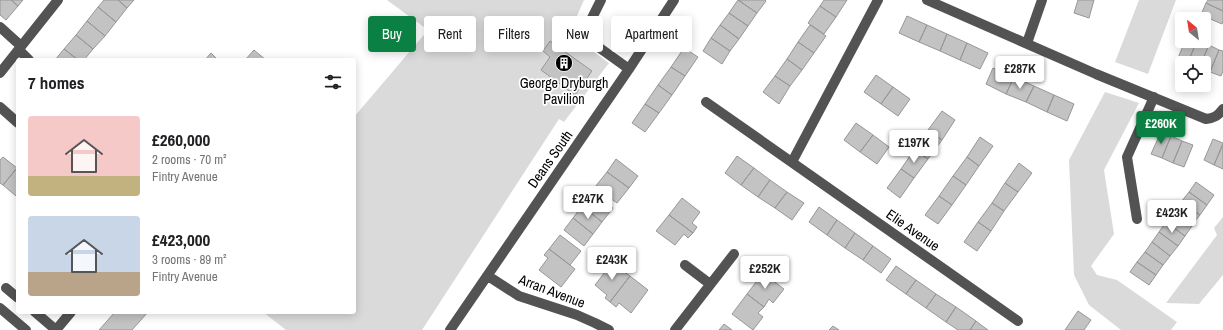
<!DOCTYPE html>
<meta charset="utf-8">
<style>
:root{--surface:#fff;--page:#f2f2f2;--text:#202124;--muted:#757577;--accent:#0b8043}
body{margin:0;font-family:"Archivo Narrow",sans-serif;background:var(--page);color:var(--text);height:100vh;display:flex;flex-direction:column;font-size:15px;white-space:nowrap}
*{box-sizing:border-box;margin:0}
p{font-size:13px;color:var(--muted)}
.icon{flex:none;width:22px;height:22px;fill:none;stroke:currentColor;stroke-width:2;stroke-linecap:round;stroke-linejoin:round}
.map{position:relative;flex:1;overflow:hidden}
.drawer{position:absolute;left:16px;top:58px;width:340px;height:256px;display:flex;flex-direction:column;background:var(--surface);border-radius:4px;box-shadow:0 2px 10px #0003}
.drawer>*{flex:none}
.banner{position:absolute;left:368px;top:16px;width:380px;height:36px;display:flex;gap:8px}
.needle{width:26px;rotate:330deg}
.tools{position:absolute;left:1175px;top:12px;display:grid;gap:8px}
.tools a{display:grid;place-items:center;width:36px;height:36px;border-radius:4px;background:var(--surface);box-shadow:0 2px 10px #0003;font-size:20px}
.price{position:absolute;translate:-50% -34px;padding:0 9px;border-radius:4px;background:#fff;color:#222;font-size:13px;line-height:26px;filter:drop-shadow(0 1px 2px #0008)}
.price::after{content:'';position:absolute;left:50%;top:24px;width:12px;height:9px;margin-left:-6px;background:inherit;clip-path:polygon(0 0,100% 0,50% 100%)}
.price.on{background:var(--accent);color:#fff}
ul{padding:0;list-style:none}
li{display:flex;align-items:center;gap:12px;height:100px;padding:0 12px}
li span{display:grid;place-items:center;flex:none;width:112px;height:80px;border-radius:4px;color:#555}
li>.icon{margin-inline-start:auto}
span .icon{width:48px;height:48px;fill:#fffc;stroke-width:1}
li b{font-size:17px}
h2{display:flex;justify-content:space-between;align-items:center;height:48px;padding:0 12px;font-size:17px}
.pill{padding:0 14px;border-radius:4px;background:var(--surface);box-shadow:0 2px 10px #0003;font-size:14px;line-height:36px}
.pill.on{background:var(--accent);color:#fff}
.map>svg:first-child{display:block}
</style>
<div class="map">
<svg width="1223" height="330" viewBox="0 0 1223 330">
<rect width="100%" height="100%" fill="#fff"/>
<path fill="#dadada" d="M387,0H584L569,34L609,63L564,122L559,119L422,330H286L263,312H354V117L428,30Z
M1139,0H1176L1148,74L1115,62Z
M1105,92L1139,103L1104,170L1114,234L1091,266L1097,275L1117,280L1177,322L1171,330H1121L1089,305L1074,275L1069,160Z
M1223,217V275L1199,304L1166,303L1217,235L1214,228Z"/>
<path fill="#c3c3c3" stroke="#979797" d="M0,0H11L18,6L6,20L0,15Z
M11,0H23L18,6Z
M104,0H118L127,8L116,22L98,7Z
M118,0H134L127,8Z
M738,0H765L766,1L757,13Z
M738,0L757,13L748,26L729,13Z
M824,0H847L836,17L820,6Z
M1078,0H1094L1089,18L1074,13Z
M1208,0H1223V11L1206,3Z
M1206,3L1223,11V21L1222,24L1201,15Z
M820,6L836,17L824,34L808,23Z
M98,7L116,22L105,36L87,21Z
M729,13L748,26L739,39L720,25Z
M907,16L927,25L919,42L899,33Z
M87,21L105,36L93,49L76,35Z
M720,25L739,39L730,51L711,38Z
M810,25L826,36L814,53L798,42Z
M927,25L947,34L940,51L919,42Z
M947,34L967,43L960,60L940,51Z
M76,35L93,49L84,60H78L64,49Z
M711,38L730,51L722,64L703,51Z
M550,41L592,71L575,95L541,70L550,57L543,51Z
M1185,41H1197L1188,62L1178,58Z
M1197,41L1209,45L1201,63H1189L1188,62Z
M798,42L814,53L802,70L787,59Z
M967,43L988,53L980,69L960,60Z
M1209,45L1219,50L1210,72L1204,69V63H1201Z
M684,48L698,57L685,76L671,67Z
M64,49L78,60H55Z
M254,50L266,60H245Z
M1219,50L1223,51V71L1221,76L1210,72Z
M211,53L218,60H205Z
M787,59L802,70L790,86L775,76Z
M671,67L685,76L672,95L658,85Z
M993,68L1014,77L1006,94L986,84Z
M876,75L893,87L881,104L864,92Z
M775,76L790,86L779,104L763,92Z
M1014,77L1034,86L1026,102L1006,94Z
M658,85L672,95L659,113L645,104Z
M1034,86L1054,95L1047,112L1026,102Z
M893,87L910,99L898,116L881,104Z
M1054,95L1074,104L1067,121L1047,112Z
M645,104L659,113L645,132L632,123Z
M942,111L955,120L942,140L928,130Z
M856,123L873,135L860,152L844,140Z
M928,130L942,140L928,159L914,150Z
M1161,132L1171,136L1162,158L1151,154Z
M873,135L889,147L877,164L860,152Z
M1171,136L1182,141L1173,163L1162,158Z
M980,137L993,146L979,166L967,157Z
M1213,139L1223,143L1214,165L1204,160Z
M1182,141L1193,145L1184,167L1173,163Z
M1223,145V169L1214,165Z
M914,150L928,159L914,178L901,169Z
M737,156L754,168L741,185L725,173Z
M3,157L17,168L3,185L0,183V160Z
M967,157L979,166L966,185L953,176Z
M616,159L638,176L629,188L607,172Z
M1019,163L1032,173L1018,192L1005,183Z
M17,168L18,170V194L16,196L3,185Z
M754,168L770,180L758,197L741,185Z
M901,169L914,178L900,198L887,188Z
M607,172L629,188L617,203L595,187Z
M953,176L966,185L952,205L939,196Z
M770,180L787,192L775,208L758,197Z
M1196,182L1214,195L1207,205L1189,192Z
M1005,183L1018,192L1004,211L992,203Z
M592,192L613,208L602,222L582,206Z
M787,192L804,203L792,220L775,208Z
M1189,192L1207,205L1200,215L1181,202Z
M939,196L952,205L938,224L925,215Z
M682,198L700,212L692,223L697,227L693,233L669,215Z
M1181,202L1200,215L1192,225L1174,212Z
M992,203L1004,211L991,231L978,222Z
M582,206L602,222L593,234L573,218Z
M819,207L837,220L827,235L809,222Z
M1173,213L1192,226L1185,236L1166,222Z
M669,215L693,233L688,238L684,234L675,245L656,231Z
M573,218L593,234L584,246L564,230Z
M837,220L855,233L845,248L827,235Z
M978,222L991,231L977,251L964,242Z
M1166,222L1185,236L1178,246L1159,232Z
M1159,232L1178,246L1170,256L1152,242Z
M855,233L873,246L863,260L845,248Z
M560,235L581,251L570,265L549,249Z
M1152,242L1170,256L1163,265L1145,252Z
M873,246L891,259L881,273L863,260Z
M549,249L575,269L561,287L539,270L548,258L544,255Z
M1145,252L1163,265L1156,275L1137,262Z
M1137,262L1156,275L1149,285L1130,272Z
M612,263L630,276L610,302L605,298L607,295L595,285Z
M896,266L916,280L906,294L886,280Z
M763,273L784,289L773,303L769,299L764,307L747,294Z
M630,276L648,290L631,313L619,303L616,307L610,302Z
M916,280L936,294L926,308L906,294Z
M747,294L764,307L758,313L763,317L753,330L732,314Z
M936,294L956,307L946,322L926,308Z
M956,307L976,321L970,330H958L946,322Z
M1078,311L1091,320L1084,330H1065Z
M115,312H148L132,330H99Z
M976,321L981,325L988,330H970Z
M724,324L732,330H719Z
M833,326L839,330H829Z"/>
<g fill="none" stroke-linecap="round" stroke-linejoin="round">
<path stroke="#535353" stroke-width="10" d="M601,0L583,36L629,69
M927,0L1096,74L1206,119C1214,118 1218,116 1223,109
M0,27L21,46
M1027,43L1042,0
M19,50L29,60
M0,73L58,0
M706,102L1018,321
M0,107L18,123
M792,162L878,0
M1137,219L1127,157L1154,97
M685,265L710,284
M488,276L519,296L577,315L595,323L609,330
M6,288L18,298
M0,308L26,330
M35,312L56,330
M56,330L71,312
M450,330L629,69L674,0
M675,330L734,254"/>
</g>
<defs>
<symbol id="building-disc" viewBox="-11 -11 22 22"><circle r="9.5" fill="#000" stroke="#fff"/><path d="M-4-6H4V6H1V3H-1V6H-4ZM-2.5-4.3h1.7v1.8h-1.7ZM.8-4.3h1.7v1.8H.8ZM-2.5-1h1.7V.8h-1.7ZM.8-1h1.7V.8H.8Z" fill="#fff"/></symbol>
</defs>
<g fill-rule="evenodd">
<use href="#building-disc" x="554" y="53" width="20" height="20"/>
</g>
<g text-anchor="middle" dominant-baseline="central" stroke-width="3.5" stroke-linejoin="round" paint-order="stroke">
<g font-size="14" fill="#000" stroke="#fff">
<text x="564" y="83">George Dryburgh<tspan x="564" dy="16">Pavilion</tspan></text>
</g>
<g font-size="14" fill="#000" stroke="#fff">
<text transform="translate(550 159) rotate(-55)">Deans South</text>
<text transform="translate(913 230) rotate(35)">Elie Avenue</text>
<text transform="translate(552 291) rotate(21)">Arran Avenue</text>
</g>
</g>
</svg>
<div class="tools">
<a><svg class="needle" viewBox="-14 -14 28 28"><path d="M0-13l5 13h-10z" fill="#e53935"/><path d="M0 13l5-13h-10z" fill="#757577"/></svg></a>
<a><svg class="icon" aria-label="locate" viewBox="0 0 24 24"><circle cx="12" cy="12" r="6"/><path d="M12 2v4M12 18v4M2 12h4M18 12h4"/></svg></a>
</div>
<b class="price" style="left:1020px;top:90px">£287K</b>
<b class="price on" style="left:1161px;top:145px">£260K</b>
<b class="price" style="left:914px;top:164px">£197K</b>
<b class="price" style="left:588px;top:220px">£247K</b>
<b class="price" style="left:1172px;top:234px">£423K</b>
<b class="price" style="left:612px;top:281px">£243K</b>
<b class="price" style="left:765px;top:290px">£252K</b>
<div class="banner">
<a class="pill on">Buy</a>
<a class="pill">Rent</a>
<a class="pill">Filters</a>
<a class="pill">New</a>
<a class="pill">Apartment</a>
</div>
<section class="drawer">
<h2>7 homes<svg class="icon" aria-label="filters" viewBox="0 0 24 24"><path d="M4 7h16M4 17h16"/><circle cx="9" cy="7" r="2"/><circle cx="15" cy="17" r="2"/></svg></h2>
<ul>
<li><span style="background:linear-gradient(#f6c9c9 75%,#c2b280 0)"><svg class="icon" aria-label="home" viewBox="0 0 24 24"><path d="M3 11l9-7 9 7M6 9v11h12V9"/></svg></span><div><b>£260,000</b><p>2 rooms · 70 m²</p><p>Fintry Avenue</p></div></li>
<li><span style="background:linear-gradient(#c9d6e8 70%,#b9a48a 0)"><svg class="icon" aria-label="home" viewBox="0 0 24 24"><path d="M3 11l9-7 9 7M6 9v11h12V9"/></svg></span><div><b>£423,000</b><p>3 rooms · 89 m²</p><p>Fintry Avenue</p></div></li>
</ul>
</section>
</div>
